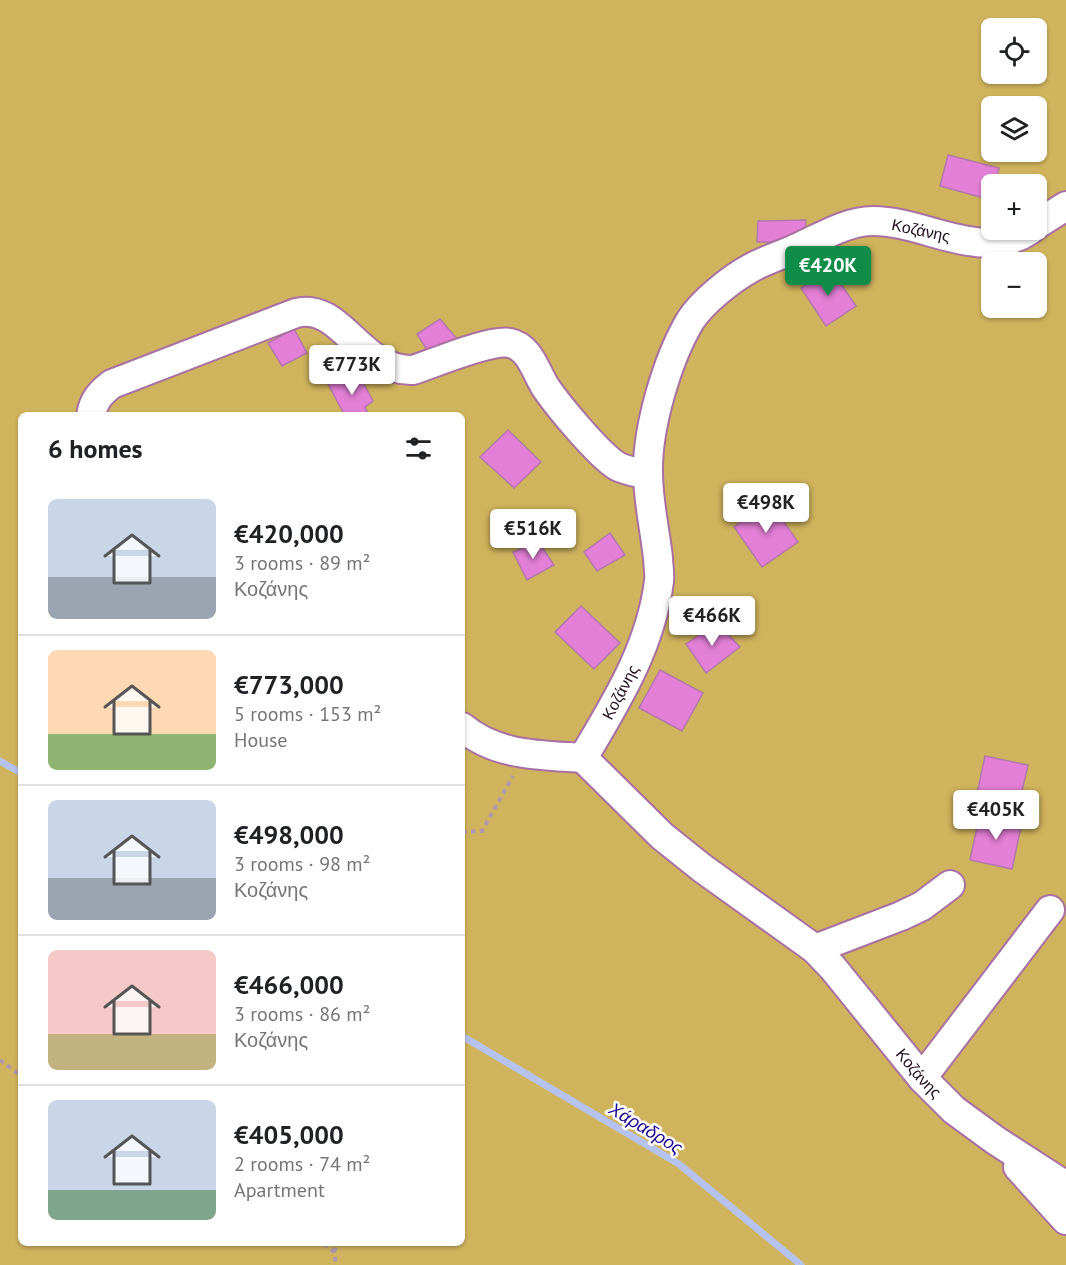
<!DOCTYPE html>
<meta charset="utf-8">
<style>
:root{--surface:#fff;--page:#f2f2f2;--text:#202124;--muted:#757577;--line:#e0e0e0;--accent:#0e8c48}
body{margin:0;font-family:"PT Sans",sans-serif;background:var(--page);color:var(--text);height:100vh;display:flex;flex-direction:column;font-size:22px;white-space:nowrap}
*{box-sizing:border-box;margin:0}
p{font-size:20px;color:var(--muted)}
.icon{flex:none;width:33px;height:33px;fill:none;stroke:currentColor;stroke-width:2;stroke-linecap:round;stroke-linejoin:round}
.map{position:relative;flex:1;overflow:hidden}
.drawer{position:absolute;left:18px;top:412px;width:447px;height:834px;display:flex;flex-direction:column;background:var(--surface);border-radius:9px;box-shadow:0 2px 4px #0004}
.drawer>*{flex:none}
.controls{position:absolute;left:981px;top:18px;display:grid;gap:12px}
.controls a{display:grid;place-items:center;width:66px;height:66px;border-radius:9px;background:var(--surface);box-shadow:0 2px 4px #0004;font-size:30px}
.price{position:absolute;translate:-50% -51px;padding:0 14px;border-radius:6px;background:#fff;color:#222;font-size:20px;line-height:39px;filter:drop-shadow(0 2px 3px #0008)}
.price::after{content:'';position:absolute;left:50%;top:36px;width:18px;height:14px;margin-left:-9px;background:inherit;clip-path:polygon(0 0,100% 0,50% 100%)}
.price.current{background:var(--accent);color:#fff}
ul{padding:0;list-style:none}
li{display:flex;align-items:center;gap:18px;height:150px;padding:0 30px}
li+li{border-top:2px solid var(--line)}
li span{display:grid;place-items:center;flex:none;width:168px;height:120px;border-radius:9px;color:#555}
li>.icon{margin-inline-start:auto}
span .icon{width:72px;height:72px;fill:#fffc;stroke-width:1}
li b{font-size:26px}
h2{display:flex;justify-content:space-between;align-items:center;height:72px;padding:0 30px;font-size:26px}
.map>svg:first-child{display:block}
</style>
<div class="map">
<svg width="1066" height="1265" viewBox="0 0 1066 1265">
<rect width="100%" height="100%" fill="#f9dff5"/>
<path fill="#d0b45d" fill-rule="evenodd" d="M0,0H1066V1265H0ZM992,28H1036V74H992ZM992,106H1036V152H992ZM992,184H1036V230H992ZM992,262H1036V308H992ZM21,416H462V1244H21Z"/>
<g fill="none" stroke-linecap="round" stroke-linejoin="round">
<path stroke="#b6c3f0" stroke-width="7" d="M0,761L21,773
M462,1036L679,1164L801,1265"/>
</g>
<path fill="#e37fd6" stroke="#b378aa" stroke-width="1.5" d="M948,155L999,168L995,184H992L991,200L940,186Z
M806,220L803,242H757L758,221Z
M831,269L856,306L826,326L801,288Z
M440,319L458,340L432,358L417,334Z
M294,329L307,353L282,366L268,343Z
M358,373L373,401L365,407L369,416H345L328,384Z
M508,430L541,462L514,488L480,457Z
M770,502L798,542L762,567L734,527Z
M610,533L625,555L597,571L584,552Z
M538,541L554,565L527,580L513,552Z
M581,606L620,643L594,669L555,632Z
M717,623L740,647L706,673L686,644Z
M660,670L703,693L682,731L639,708Z
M985,756L1028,765L1017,813L975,803Z
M980,813L1022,822L1012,869L970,860Z"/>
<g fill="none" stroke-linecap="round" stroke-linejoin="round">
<defs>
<g id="minor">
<path d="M1036,225L1066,206"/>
<path id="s1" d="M1030,230C980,263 926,221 873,221C846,221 820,238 797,248C782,255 765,260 751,268C731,279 702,302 690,321C667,360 647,428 648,473C648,501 655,530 658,558C658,565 660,573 659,581C651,647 616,702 583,758L662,836L702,868L815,949L833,968L922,1078L954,1110L995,1140L1066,1186"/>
<path d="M91,416C93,401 100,393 112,384L296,313C341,301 360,372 413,370C435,363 490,339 510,343C530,347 536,373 546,388C559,407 599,455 617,466C626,471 637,472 648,475"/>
<path d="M462,727C496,756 540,755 583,758"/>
<path d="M815,949L901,916L922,906L950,885"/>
<path d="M922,1078L1050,910"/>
<path d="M1018,1167L1066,1220"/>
</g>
</defs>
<use href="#minor" stroke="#aa70a1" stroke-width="32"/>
<path stroke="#b097ac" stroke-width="4" stroke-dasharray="4.5 4.5" stroke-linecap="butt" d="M462,832L482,831L513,776
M0,1060L21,1076
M324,1244L334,1252L336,1265
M334,1252L337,1244"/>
<use href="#minor" stroke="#fff" stroke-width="28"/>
</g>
<g text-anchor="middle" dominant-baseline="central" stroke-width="5" stroke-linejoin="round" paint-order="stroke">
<g font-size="16" fill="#240d21" stroke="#fff">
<text transform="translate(921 230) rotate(12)">Κοζάνης</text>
<text transform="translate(620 692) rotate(-62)">Κοζάνης</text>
<text stroke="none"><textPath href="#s1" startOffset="1300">Κοζάνης</textPath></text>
</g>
<g font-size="18" font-style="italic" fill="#1c088f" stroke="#fff">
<text transform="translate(646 1128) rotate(31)">Χάραδρος</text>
</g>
</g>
</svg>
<div class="controls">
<a><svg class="icon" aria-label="locate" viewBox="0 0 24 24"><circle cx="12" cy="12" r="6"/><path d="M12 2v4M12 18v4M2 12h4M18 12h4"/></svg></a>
<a><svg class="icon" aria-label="layers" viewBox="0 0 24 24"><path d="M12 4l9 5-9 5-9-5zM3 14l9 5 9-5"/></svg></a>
<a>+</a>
<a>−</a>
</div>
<b class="price current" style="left:828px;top:297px">€420K</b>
<b class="price" style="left:352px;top:396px">€773K</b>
<b class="price" style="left:766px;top:534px">€498K</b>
<b class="price" style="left:533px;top:560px">€516K</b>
<b class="price" style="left:712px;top:647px">€466K</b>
<b class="price" style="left:996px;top:841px">€405K</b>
<section class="drawer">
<h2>6 homes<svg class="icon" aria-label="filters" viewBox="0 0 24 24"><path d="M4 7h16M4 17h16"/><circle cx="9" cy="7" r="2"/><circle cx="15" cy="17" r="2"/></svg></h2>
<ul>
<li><span style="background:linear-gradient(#c9d6e8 65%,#9aa5b1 0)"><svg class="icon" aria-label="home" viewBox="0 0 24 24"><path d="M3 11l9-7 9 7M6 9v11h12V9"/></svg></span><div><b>€420,000</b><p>3 rooms · 89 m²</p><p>Κοζάνης</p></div></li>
<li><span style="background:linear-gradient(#ffd9b3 70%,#8fb573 0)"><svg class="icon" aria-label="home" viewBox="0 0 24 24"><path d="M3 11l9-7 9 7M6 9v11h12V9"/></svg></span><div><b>€773,000</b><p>5 rooms · 153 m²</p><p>House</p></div></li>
<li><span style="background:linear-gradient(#c9d6e8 65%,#9aa5b1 0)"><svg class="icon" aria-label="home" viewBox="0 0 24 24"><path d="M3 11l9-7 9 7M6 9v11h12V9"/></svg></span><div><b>€498,000</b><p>3 rooms · 98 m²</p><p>Κοζάνης</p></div></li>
<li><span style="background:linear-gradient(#f6c9c9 70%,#c2b280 0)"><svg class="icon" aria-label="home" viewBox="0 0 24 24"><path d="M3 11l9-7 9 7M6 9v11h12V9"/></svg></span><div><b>€466,000</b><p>3 rooms · 86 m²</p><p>Κοζάνης</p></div></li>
<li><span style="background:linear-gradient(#c9d6e8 75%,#7fa58c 0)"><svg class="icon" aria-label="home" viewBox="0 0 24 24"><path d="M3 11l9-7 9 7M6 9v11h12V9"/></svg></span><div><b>€405,000</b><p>2 rooms · 74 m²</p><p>Apartment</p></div></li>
</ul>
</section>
</div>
